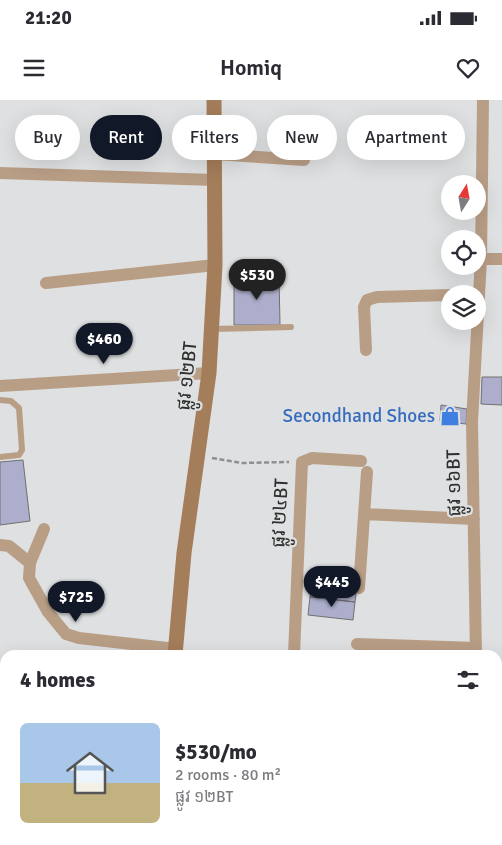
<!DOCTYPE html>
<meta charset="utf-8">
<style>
:root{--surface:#fff;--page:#f7f7f7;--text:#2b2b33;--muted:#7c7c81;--line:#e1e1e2;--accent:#111827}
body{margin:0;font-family:Signika,"Noto Sans Khmer",sans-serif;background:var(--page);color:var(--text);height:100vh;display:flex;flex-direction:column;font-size:19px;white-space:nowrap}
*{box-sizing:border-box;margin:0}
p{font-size:16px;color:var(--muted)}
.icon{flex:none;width:28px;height:28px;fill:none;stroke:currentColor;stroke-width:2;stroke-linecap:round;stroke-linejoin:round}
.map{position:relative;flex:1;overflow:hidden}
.drawer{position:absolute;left:0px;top:550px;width:502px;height:195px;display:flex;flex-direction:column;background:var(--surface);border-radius:15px 15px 0 0;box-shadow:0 5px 20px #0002}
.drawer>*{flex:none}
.top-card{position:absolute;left:15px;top:15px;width:472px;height:45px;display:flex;gap:10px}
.needle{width:32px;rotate:11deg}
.buttons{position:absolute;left:441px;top:75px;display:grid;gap:10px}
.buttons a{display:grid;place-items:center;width:45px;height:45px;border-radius:50%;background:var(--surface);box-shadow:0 5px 20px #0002;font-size:25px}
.price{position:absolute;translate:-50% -42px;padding:0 11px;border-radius:18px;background:var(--accent);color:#fff;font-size:16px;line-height:32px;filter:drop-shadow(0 1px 2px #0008)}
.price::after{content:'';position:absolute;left:50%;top:30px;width:15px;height:11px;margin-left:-8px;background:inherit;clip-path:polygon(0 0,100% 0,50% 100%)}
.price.on{background:#222;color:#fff}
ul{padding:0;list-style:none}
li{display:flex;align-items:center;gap:15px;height:125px;padding:0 20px}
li+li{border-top:1px solid var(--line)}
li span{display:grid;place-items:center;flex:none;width:140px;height:100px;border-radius:8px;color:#555}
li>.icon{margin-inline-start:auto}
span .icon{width:60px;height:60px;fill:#fffc;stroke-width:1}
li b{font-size:21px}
h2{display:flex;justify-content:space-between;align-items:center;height:60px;padding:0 20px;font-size:21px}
.tag{padding:0 18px;border-radius:22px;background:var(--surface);box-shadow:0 5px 20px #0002;font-size:18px;line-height:45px}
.tag.on{background:var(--accent);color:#fff}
.status{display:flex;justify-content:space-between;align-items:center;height:35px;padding:0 25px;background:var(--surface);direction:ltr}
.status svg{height:14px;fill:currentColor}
header{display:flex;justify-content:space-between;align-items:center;height:65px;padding:0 20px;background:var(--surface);font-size:22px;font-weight:600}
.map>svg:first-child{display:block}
</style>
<div class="status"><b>21:20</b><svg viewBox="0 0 49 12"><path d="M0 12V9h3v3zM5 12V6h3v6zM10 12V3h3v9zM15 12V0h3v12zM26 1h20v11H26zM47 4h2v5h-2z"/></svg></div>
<header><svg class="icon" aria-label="menu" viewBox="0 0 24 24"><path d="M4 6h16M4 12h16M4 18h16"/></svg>Homiq<svg class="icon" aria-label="heart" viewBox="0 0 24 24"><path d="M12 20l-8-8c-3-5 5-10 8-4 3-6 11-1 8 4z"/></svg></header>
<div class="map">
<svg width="502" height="745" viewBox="0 0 502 745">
<rect width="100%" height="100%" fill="#dfe0e1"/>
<path fill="#adaecb" stroke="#707071" d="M234,177H279L280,225H234Z
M482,277H502V305L481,304Z
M441,305L467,309L466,324L440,321Z
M23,360L30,421L0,425V362Z
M312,480L357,485L355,502L310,497Z
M310,497L355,502L353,520L308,515Z
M502,686V707L498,699Z
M308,740H314L315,745H309Z
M322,740H349V745H323Z"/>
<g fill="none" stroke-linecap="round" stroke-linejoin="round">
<path stroke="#8e8f90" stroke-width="2.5" stroke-dasharray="5 2.5" stroke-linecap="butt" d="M212,358L242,363L289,362"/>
<path stroke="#b99e86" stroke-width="6" d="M212,229L291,227
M0,300L11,301L19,308L22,350L19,355L0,357
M498,739H502
M416,740V745
M366,745V740
M485,745V740"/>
<path stroke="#b99e86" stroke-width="12" d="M214,54L304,60
M0,73L214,80
M481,159H502
M46,183L215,165
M366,250L364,207L367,200L377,197L450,195
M0,286L209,273
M364,414L474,419
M44,429L30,463L29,478L48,512L66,534L79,538L176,549
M0,445L9,446L30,463
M359,488L367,372
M357,544L476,548
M294,555L302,362L312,358L361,361
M476,555L472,322L481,159L483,0
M0,627H5
M498,635H502"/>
<path stroke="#a47d5a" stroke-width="15" d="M175,555L184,453L209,273L215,165L214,0
M298,740V745"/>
</g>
<defs>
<symbol id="shop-bare" viewBox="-9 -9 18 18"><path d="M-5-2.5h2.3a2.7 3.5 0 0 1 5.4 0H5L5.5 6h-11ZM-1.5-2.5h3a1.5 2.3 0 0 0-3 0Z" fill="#3f7fe0" stroke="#dfe0e1" stroke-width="2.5" paint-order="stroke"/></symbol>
</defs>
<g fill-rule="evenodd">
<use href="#shop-bare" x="436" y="302" width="28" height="28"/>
</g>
<g text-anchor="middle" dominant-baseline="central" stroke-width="4.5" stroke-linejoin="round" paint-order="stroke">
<g font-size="19" fill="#2e2f2f" stroke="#dfe0e1">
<text transform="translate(187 276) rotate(-84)">ផ្លូវ ១២BT</text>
<text transform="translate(454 383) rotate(-91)">ផ្លូវ ១៦BT</text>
<text transform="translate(280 413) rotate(-87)">ផ្លូវ ២៤BT</text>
</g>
<g font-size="19" fill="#366cbe" stroke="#dfe0e1" text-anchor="end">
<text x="435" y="316">Secondhand Shoes</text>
</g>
</g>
</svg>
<div class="buttons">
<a><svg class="needle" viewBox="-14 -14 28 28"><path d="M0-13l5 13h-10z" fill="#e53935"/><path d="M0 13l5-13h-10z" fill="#7c7c81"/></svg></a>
<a><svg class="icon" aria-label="locate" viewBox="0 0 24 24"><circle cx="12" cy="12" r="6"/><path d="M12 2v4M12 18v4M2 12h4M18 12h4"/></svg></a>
<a><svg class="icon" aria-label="layers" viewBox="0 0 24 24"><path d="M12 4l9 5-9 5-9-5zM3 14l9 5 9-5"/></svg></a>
</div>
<b class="price on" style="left:257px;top:201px">$530</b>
<b class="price" style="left:104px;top:265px">$460</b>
<b class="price" style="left:332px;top:508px">$445</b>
<b class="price" style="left:76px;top:523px">$725</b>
<div class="top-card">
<a class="tag">Buy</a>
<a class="tag on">Rent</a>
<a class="tag">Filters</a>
<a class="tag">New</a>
<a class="tag">Apartment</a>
</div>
<section class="drawer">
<h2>4 homes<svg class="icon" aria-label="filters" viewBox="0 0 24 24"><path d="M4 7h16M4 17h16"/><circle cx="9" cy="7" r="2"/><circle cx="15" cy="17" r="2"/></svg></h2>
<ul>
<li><span style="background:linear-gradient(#a9c7e8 60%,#c2b280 0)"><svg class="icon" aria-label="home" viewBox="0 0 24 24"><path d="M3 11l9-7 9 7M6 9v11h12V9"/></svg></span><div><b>$530/mo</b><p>2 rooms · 80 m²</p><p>ផ្លូវ ១២BT</p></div></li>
</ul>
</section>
</div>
